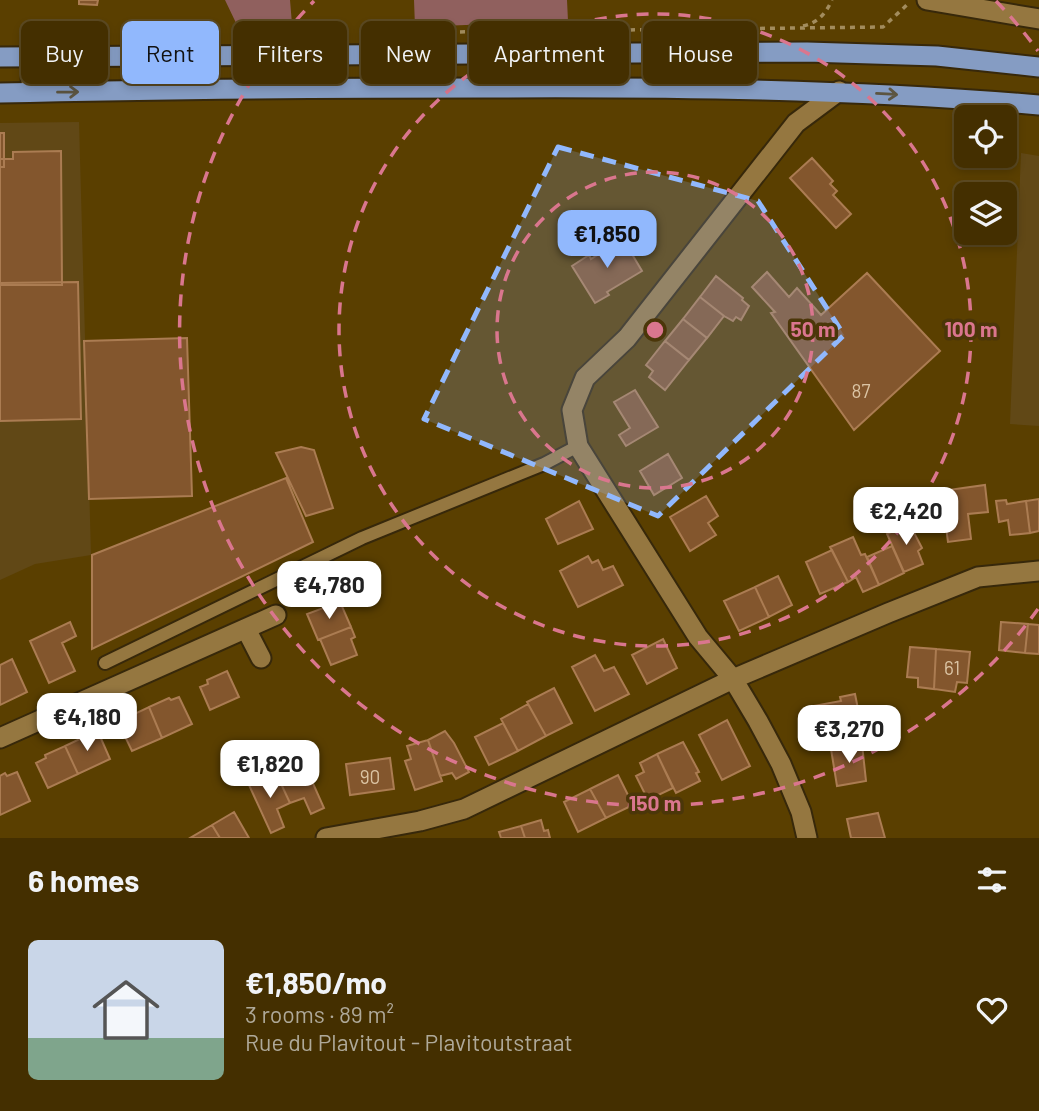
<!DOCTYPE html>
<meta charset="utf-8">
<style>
:root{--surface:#442f00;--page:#4e3b0f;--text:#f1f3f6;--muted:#afa999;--line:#5c4a22;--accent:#91b8fd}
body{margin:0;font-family:Barlow,sans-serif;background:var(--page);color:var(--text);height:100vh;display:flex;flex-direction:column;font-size:26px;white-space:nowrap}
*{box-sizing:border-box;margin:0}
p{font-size:23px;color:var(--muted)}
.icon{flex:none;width:38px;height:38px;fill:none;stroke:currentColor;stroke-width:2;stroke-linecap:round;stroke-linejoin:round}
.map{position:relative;height:838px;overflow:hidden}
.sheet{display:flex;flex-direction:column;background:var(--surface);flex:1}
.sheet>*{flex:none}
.hud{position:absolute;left:21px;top:21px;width:998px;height:63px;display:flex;gap:14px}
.tools{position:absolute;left:954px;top:105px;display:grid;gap:14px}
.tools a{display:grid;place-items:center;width:63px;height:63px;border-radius:10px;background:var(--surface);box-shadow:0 4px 10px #0003,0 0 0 2px var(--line);font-size:35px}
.price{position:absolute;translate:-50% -60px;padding:0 16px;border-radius:14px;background:#fff;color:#222;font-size:23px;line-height:46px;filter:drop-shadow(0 2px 4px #0008)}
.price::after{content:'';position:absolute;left:50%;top:42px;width:21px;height:16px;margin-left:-10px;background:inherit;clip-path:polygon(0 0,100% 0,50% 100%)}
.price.current{background:var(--accent);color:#111}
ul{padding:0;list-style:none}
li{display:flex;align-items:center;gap:21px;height:175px;padding:0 28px}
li+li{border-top:2px solid var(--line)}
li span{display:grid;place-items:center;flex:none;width:196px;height:140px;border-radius:10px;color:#555}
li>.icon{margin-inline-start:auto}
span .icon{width:84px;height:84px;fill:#fffc;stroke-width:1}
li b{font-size:30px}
h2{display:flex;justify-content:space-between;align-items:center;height:84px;padding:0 28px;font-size:30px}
.tag{padding:0 24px;border-radius:10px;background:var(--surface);box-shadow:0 4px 10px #0003,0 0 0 2px var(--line);font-size:24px;line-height:63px}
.tag.current{background:var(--accent);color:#111}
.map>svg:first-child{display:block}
</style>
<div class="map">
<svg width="1039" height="838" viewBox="0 0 1039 838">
<rect width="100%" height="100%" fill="#5a3f00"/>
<path fill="#614816" d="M79,122L91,555L35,564L0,580V123Z
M1021,153L1039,156V426L1010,424Z"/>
<path fill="#90605e" d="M225,0H290L292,24L237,25Z
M414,0H567L568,21L415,27Z"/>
<path fill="#83562d" stroke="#ab7c52" stroke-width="2" d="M79,0H98L97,5L79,4Z
M0,133H4V167H0Z
M61,151L62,285H0V159H13V152Z
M812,158L833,181L830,184L837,191L833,195L851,214L836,228L790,178Z
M623,239L642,271L607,292L609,295L595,303L572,266L589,255L591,259Z
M767,272L789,297L797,288L821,315L867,273L940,351L854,430L771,313L775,312L752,287Z
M716,276L743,298L742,300L749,306L741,320L736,317L733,321L724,316L700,297Z
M78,282L81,419L0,421V283Z
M700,297L724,316L707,338L683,319Z
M683,319L707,338L689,360L665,341Z
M187,338L192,496L89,499L84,341Z
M665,341L689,360L665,390L649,377L653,371L646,365Z
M635,390L658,427L626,446L619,435L630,428L614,402Z
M301,447L314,450L333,508L306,516L276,453Z
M668,454L682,478L654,495L640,471Z
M286,478L313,542L92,649V555Z
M985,485L988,512L968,514L971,539L948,542L941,491Z
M706,496L718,516L708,523L716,535L690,551L670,517Z
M1039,499V531L1030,533L1026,501Z
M1006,500L1007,504L1026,501L1030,533L1010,535L1008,520L999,522L996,501Z
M579,501L593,529L558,544L546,519Z
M909,523L922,548L918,551L923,564L904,572L887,534Z
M853,537L861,555L865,554L879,585L863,592L856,577L848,582L830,547Z
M892,546L904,573L879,585L867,557Z
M832,550L848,582L820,594L806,562Z
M588,556L592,563L598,560L603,570L613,566L623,585L578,607L560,571Z
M778,576L792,605L769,617L755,587Z
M755,587L769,617L739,631L724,601Z
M334,604L335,607L341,604L351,627L318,640L307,614Z
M70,622L76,636L62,643L75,671L49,683L30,641Z
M1001,622L1028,624L1025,653L999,650Z
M1028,624L1039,625V654L1025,653Z
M351,627L355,637L351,639L357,655L331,665L320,639Z
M663,639L677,668L647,684L632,655Z
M910,647L936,649L934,689L918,687V678L907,677Z
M936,649L970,652L967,683L957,682L955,692L934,689Z
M595,655L604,671L614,667L629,694L595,711L572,667Z
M12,659L27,692L0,705V665Z
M227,671L239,697L210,710L200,687L208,684L207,680Z
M554,688L572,723L546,736L527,702Z
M855,694L861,724L813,734L808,707L841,701L840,697Z
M179,697L192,724L162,738L149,707L169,698L171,700Z
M528,704L546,736L518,751L501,719Z
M149,707L162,738L132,751L119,724L129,720L128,717Z
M727,720L750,766L722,780L699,735Z
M503,723L518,751L489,765L475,737Z
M445,731L454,743L469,772L456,779L452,773L440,776L428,740Z
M99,734L110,759L78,774L65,746L86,736L88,739Z
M428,740L442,781L415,790L405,761L411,759L407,746Z
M683,742L699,772L696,773L700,781L676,793L657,754Z
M862,744L866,781L837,786L831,749Z
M65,746L78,774L48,788L36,763L46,758L45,755Z
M657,754L673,788L648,800L636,776L644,772L640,763Z
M390,758L394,789L350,795L346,764Z
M303,761L324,808L311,814L304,798L290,803L276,773Z
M17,772L30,801L0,815V776L5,773L7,776Z
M276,773L290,803L277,809L284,827L271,833L249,785Z
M618,775L633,805L606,818L590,789Z
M590,789L606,818L578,832L564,802Z
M234,812L249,838H220L212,825Z
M878,813L885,838H851L847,819Z
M541,820L544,831L548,830L550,838H525L521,826Z
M212,825L220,838H190Z
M521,826L525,838H501L499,832Z"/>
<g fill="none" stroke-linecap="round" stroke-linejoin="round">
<defs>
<path id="service" d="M27,57L28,92
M105,663L362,538L544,464L578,446"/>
<path id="minor" d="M927,0L1039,19
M246,629L261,658
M0,738L276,615
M326,838L420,821L464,809L733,679L888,613L978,577L1039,571
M807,838L801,812L781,764L758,721L733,679L698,637L578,446L572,410L585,378L627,338L796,123L839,91"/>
<path id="trunk" d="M0,57L807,52L937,56L1039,67
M0,93C162,89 324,88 485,88C670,87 855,89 1039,105"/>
</defs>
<use href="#service" stroke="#37280a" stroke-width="16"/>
<use href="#minor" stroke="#37280a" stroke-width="23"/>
<use href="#trunk" stroke="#37280a" stroke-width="23"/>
<path stroke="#a28c5d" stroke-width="3.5" stroke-dasharray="5 5" stroke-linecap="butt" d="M803,26C818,23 826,13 832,0
M450,32L883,27L909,3"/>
<use href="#service" stroke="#957740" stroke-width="12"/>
<use href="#minor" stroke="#957740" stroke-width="19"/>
<use href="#trunk" stroke="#859cc3" stroke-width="19"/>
</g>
<defs><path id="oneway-shaft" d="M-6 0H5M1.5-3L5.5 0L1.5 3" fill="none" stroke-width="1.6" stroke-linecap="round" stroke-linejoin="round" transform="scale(1.75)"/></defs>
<g stroke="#5c5541">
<use href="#oneway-shaft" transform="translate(68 92) rotate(-1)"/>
<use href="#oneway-shaft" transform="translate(887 94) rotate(3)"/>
</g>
<path fill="#91b8fd" fill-opacity="0.2" stroke="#91b8fd" stroke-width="5" stroke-dasharray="14 9" stroke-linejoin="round" d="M558,147L758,201L844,335L658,516L424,419Z"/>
<g fill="none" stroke="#da768e" stroke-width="3.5" stroke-dasharray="12 9">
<circle cx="655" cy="330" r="158"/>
<circle cx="655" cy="330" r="316"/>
<path d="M1038 609A474 474 0 1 1 314 1M996 1A474 474 0 0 1 1038 51"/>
</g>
<g text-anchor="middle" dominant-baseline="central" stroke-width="7" stroke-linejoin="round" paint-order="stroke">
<g font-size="19" fill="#dbc4a4">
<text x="861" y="390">87</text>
<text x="952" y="667">61</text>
<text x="370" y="776">90</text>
</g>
</g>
<circle cx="655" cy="330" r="10" fill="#da768e" stroke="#4b3609" stroke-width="3.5"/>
<g font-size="21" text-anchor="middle" font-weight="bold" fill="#da768e" stroke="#4b3609" stroke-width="7" stroke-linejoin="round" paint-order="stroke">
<text x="813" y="337">50 m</text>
<text x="971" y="337">100 m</text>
<text x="655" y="811">150 m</text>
</g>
</svg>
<div class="tools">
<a><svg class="icon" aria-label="locate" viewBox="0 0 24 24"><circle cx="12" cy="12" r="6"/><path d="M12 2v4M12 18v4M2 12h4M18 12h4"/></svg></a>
<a><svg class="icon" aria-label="layers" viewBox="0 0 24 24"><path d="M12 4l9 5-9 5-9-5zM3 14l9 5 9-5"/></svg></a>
</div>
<b class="price current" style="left:607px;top:270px">€1,850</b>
<b class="price" style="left:906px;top:547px">€2,420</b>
<b class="price" style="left:329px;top:621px">€4,780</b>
<b class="price" style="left:87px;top:753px">€4,180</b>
<b class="price" style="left:849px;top:765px">€3,270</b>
<b class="price" style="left:270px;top:800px">€1,820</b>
<div class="hud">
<a class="tag">Buy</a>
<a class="tag current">Rent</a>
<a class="tag">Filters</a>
<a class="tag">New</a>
<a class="tag">Apartment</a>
<a class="tag">House</a>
</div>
</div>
<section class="sheet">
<h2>6 homes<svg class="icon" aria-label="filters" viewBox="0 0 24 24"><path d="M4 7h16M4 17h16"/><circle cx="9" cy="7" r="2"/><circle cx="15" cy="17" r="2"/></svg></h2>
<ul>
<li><span style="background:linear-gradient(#c9d6e8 70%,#7fa58c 0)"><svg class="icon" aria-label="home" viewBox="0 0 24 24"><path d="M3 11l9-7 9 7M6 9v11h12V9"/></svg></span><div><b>€1,850/mo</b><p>3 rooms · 89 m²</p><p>Rue du Plavitout - Plavitoutstraat</p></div><svg class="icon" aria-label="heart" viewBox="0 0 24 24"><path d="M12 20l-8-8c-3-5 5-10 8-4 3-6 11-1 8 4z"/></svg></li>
</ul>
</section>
